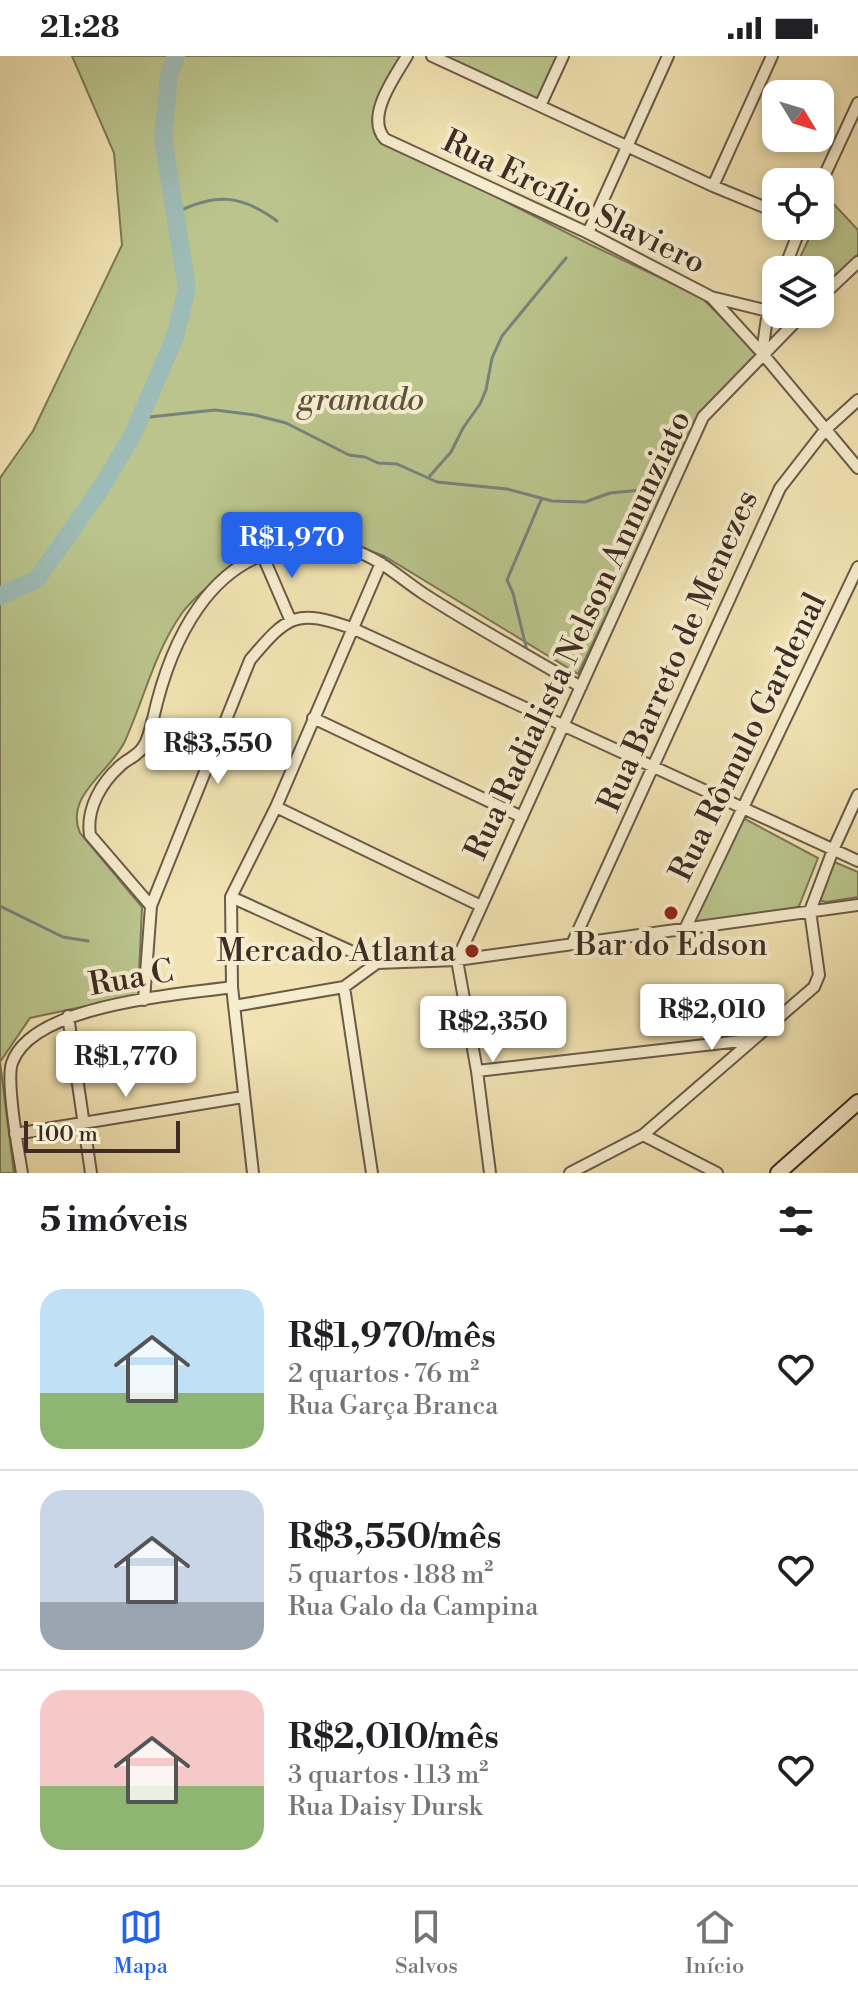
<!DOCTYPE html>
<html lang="pt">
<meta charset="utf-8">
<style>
:root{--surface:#fff;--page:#f2f2f2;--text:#202124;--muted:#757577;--line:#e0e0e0;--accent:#2563eb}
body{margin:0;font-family:"Libre Bodoni",serif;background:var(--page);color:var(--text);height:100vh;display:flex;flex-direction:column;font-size:30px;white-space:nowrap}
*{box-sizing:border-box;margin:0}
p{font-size:26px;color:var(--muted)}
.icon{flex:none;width:44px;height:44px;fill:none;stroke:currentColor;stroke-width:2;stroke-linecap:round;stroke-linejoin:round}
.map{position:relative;height:1117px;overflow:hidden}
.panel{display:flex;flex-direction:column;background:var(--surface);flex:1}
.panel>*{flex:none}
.needle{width:52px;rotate:128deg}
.buttons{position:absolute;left:762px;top:24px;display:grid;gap:16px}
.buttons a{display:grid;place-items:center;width:72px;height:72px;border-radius:16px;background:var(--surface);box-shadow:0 4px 12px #0003;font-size:40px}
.scale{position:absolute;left:24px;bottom:20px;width:156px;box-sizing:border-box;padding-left:8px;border:4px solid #3f2c25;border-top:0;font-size:22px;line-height:28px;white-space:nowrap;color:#3f2c25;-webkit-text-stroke:6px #f6edce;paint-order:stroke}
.price{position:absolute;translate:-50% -68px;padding:0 18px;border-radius:8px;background:#fff;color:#222;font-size:26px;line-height:52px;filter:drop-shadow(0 2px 4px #0008)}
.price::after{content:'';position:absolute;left:50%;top:48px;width:24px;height:18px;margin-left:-12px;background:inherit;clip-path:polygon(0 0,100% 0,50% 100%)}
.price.selected{background:var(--accent);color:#fff}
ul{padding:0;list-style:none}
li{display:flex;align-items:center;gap:24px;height:200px;padding:0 40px}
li+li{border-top:2px solid var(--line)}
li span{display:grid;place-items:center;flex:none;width:224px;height:160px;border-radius:24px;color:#555}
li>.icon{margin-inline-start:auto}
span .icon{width:96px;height:96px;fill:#fffc;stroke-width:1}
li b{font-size:34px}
h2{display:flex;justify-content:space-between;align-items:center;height:96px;padding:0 40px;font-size:34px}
.status{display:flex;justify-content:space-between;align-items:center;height:56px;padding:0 40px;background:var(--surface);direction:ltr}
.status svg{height:22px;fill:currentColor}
.menu{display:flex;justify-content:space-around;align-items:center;height:112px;border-top:2px solid var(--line);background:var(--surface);font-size:22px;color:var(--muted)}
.menu a{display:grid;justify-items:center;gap:4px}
.menu .selected{color:var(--accent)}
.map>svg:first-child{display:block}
</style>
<div class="status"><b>21:28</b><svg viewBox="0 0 49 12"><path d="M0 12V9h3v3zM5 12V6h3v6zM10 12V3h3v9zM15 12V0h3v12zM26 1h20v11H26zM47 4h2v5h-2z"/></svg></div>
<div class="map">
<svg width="858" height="1117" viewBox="0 0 858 1117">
<rect width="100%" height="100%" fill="#f1e3b3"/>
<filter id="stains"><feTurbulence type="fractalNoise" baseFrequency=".0025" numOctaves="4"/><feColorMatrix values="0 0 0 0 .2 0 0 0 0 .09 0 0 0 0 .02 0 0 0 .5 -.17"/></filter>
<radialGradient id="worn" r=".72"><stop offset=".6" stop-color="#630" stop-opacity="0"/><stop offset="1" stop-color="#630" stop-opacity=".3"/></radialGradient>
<path fill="#bac48c" stroke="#7c7858" stroke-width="2" d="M72,0H405L376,59L386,85L589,188L701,241L759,299L702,360L578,618L384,500C350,486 326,482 290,485C282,486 273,485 266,487C248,493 194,541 182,557C155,595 144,643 125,685C111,716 64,739 80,777L142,851L138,939L30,962L0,1006V422L33,375L122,189L114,97Z
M437,0H563L540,50Z
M829,143L858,174V198L820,233V214H794L815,170H820V161Z
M745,763L818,802L799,850L795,853L696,868L693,864L741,764Z
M832,805L858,816V841L826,846L819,844Z
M0,1006L14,1117H0Z"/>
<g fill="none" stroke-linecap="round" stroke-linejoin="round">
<path stroke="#78827d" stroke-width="3" d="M175,157C215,137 241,138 277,165
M140,362L215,354L255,359L286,367L349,399L365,401L378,407L397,408L437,426L507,433L552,445L585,446L610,437L641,434
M428,422L451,396L463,372L480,348L486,334L492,302L502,280L566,202
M527,595L513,537L507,524L541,444
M0,850L63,881L88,885"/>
<path stroke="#9ebcb7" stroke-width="18" d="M0,540L37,523L101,432L132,380L175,281L187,232L163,82L169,19L176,0"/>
<defs>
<path id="street" d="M407,0C394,22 365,61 385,83L588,177L711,241L762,297L858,412
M432,0L713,130L776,156
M540,50L563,0
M820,129L858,47
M713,130L772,0
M588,177L668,0
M784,214L801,170
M711,241L768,255
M820,242L858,206
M762,297L768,255L776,234
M262,498L290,563
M313,662L522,761
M276,751L481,850
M231,841L377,907L457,904L858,849
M151,850L90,779C86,753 101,727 120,710C127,703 138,700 143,691C149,683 150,672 153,663C170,586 210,498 298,491C316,490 335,489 352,494C380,502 401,523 424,538C475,571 529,600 581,631
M685,873L858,511
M573,886L780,432L825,374L858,344
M344,931L372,1117
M144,944L151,850L250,604C288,559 296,552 354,573L858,805
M234,950L344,931L377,907
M68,960L91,1117
M477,1015L749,984
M15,1078L243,1041
M643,1079L717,1117
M22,1117C18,1096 6,1023 12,1007C32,948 179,939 232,931
M253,1117L232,931L231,841L276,751L381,507
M490,1117L477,1015L457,904L703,361L803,258
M570,1117L643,1079L814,931L819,919L810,855L833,794L858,739"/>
<path id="secondary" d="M778,1117L858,1046"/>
</defs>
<use href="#street" stroke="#6c5a48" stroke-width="14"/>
<use href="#secondary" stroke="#3f2c25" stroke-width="18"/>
<use href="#street" stroke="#f6edce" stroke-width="10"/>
<use href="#secondary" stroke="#f6edce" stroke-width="14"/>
</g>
<g fill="#8f2418" stroke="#f6edce" stroke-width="3">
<circle cx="671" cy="857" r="8"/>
<circle cx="472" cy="895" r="8"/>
</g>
<g text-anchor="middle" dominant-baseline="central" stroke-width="8" stroke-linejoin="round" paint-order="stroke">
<g font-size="32" fill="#3f2c25" stroke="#f6edce">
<text transform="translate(574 146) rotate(26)">Rua Ercílio Slaviero</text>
<text transform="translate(578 579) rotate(-65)">Rua Radialista Nelson Annunziato</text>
<text transform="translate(678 595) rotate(-66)">Rua Barreto de Menezes</text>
<text transform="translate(748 681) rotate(-64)">Rua Rômulo Gardenal</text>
<text transform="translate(131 922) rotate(-10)">Rua C</text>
</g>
<g font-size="32" font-style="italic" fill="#5e523f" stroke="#f6edce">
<text x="361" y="344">gramado</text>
</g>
<g font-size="32" fill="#3f2c25" stroke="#f6edce">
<text x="671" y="889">Bar do Edson</text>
<text x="456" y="895" text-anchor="end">Mercado Atlanta</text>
</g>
</g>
<rect width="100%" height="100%" filter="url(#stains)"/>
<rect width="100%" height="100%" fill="url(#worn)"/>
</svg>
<div class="buttons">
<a><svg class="needle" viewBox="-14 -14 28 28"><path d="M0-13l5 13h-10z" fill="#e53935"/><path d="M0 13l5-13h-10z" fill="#757577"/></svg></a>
<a><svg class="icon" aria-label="locate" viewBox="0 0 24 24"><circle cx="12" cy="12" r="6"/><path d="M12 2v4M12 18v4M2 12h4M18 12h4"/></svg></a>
<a><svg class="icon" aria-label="layers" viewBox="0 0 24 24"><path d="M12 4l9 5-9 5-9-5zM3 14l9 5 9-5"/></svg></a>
</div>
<div class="scale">100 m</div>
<b class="price selected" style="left:292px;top:524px">R$1,970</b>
<b class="price" style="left:218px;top:730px">R$3,550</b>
<b class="price" style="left:712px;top:996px">R$2,010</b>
<b class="price" style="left:493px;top:1008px">R$2,350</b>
<b class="price" style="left:126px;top:1043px">R$1,770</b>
</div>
<section class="panel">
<h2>5 imóveis<svg class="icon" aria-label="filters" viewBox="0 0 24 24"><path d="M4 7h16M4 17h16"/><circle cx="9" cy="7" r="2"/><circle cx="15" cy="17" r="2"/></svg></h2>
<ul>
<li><span style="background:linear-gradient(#bfe0f5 65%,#8fb573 0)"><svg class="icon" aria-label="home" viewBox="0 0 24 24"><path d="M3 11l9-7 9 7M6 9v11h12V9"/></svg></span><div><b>R$1,970/mês</b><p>2 quartos · 76 m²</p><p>Rua Garça Branca</p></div><svg class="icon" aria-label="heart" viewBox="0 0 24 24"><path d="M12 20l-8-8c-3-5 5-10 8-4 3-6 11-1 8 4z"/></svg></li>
<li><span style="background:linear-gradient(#c9d6e8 70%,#9aa5b1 0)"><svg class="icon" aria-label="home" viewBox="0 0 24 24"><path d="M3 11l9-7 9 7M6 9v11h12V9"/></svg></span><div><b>R$3,550/mês</b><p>5 quartos · 188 m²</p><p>Rua Galo da Campina</p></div><svg class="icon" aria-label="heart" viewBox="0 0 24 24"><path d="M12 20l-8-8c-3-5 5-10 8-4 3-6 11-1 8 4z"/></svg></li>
<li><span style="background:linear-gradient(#f6c9c9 60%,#8fb573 0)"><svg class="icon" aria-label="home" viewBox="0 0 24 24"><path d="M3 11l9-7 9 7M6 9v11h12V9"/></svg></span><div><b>R$2,010/mês</b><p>3 quartos · 113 m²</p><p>Rua Daisy Dursk</p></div><svg class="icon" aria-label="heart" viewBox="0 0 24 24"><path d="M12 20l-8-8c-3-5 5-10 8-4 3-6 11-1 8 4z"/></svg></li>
</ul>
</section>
<nav class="menu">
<a class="selected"><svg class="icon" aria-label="map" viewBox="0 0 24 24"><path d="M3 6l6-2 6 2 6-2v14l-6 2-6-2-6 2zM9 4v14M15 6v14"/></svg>Mapa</a>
<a><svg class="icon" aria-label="saved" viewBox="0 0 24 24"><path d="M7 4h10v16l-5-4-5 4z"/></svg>Salvos</a>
<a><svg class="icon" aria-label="home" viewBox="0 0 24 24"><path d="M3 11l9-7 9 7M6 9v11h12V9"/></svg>Início</a>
</nav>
